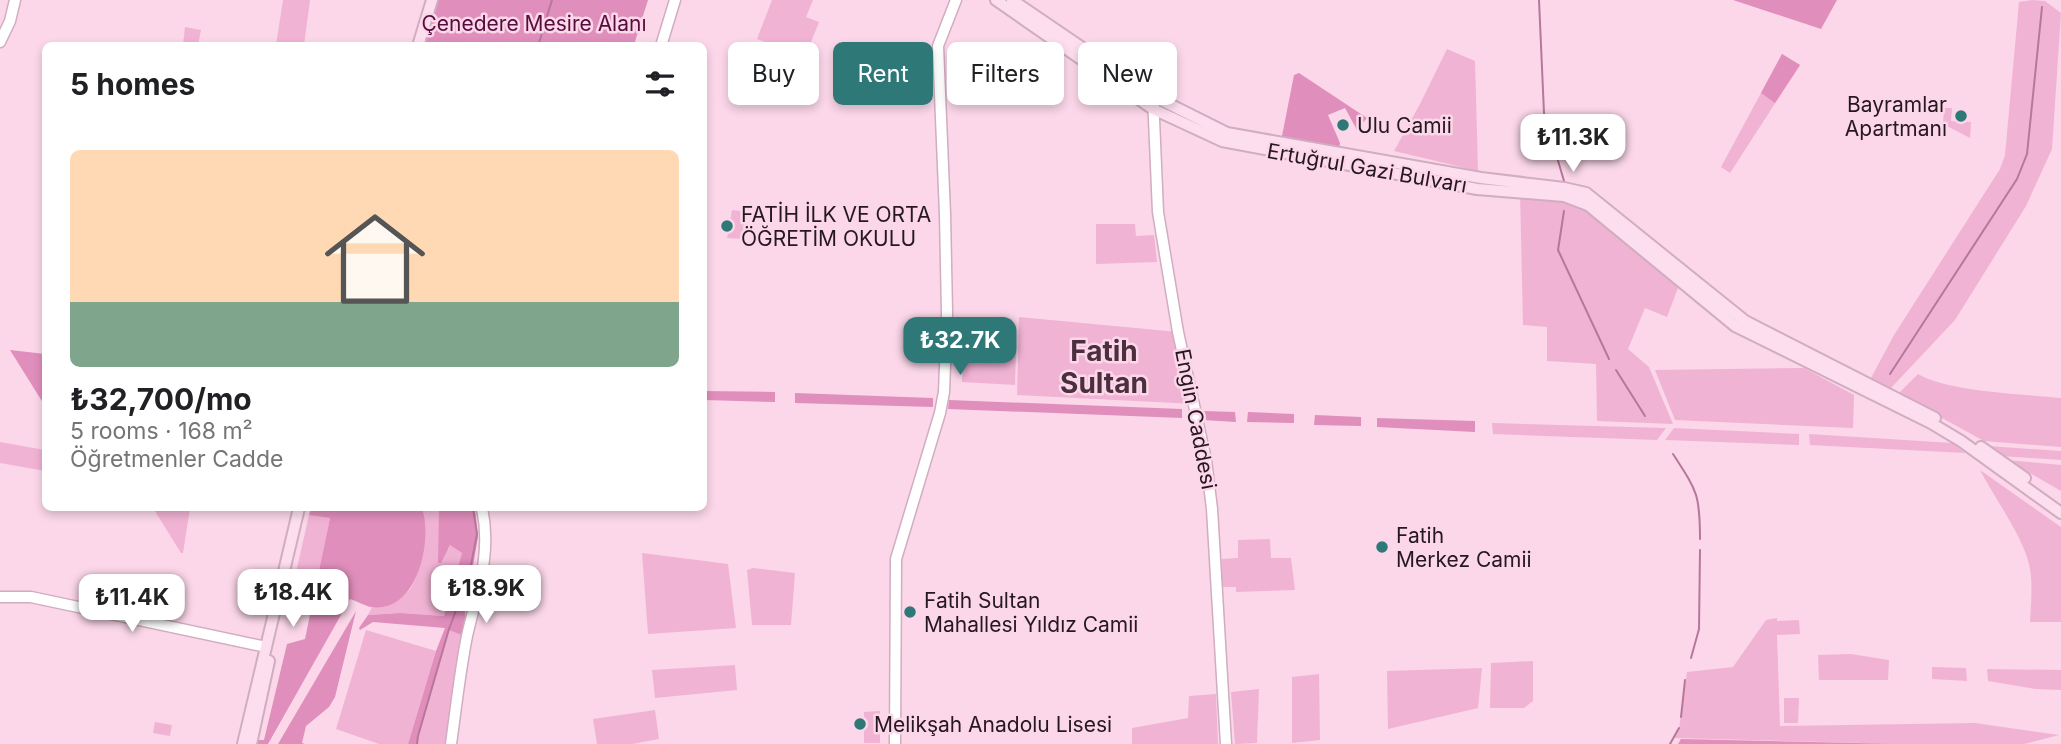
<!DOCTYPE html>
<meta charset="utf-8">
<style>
:root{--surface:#fff;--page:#f6f6f6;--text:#202124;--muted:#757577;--line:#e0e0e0;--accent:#2e7878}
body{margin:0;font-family:Inter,sans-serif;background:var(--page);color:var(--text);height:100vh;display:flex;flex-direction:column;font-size:26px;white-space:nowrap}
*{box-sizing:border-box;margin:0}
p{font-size:23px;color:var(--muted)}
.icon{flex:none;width:38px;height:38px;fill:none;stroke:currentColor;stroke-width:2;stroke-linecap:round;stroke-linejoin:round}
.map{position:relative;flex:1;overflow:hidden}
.side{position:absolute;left:42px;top:42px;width:665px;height:469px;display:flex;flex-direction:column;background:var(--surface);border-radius:10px;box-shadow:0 4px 10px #0003}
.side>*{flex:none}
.hud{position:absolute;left:728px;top:42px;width:665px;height:63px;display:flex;gap:14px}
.price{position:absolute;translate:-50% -60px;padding:0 16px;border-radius:14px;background:#fff;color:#222;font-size:23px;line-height:46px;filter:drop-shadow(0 2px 4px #0008)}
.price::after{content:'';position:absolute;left:50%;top:42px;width:21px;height:16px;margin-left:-10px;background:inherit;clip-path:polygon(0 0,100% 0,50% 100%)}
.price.current{background:var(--accent);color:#fff}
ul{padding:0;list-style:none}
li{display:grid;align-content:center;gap:14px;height:371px;padding:0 28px}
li+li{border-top:2px solid var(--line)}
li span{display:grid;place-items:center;height:217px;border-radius:10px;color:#555}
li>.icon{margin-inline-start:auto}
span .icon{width:126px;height:126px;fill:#fffc;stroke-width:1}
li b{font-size:30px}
h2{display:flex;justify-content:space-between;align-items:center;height:84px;padding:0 28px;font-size:30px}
.tag{padding:0 24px;border-radius:10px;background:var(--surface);box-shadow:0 4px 10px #0003;font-size:24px;line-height:63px}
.tag.current{background:var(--accent);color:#fff}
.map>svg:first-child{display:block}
</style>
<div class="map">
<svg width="2061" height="744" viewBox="0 0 2061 744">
<rect width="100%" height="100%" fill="#fbd7e9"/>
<path fill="#f1b3d4" d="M283,0H310L304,45H276Z
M772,0H813L806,17L819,22L803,62L776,46L757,39Z
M2032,0L2045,1L2061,13L2052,149L2026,206L1955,320L1890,389L1871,378L1894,335L2000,169L2005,155L2019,2Z
M185,27L201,30L198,45H183Z
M1447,49L1475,61L1478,171L1394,151L1420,104Z
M1782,54L1800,65L1730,173L1721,167Z
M1944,108H1952L1951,121L1971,122L1970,138L1943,124Z
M1520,192L1588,205L1681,280L1667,317L1645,308L1628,349L1649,367L1673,424L1597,421L1596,364L1547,361V327L1523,325Z
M732,210L747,212L742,239L727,238Z
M1096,224H1135L1136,236L1154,235L1157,262L1096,264Z
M1019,317L1178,332L1195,404L1017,395Z
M963,350L1016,352L1015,385L962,382Z
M1804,368L1854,395L1853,428L1675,420L1655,370Z
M1918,374C1948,392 2024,394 2061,398V447L1984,441L1898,394Z
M1492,423L1666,428L1657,440L1493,434Z
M1674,428L1799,434V445L1665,440Z
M1809,434L1952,443L1965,453L1810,445Z
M0,442L45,450V471L0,463Z
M1988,446L2061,451V460L2001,456Z
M2007,460L2061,465V491Z
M1980,470L2061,527V622H2030C2031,601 2034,577 2027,557C2016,526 1995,499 1980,470Z
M153,508H190L183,553H181Z
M422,508H439L448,550L450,544L462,553L444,616L400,613L368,615L372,607C412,603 418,581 422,546C424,533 426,520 422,508Z
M309,515L330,518L313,604L290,599Z
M1270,539L1271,558H1291L1295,590L1236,592V587H1222V559L1238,558V540Z
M642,553L728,564L736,628L648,634Z
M753,568L795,573L791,625H752L747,570Z
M1777,618V621L1799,620L1800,634L1777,635L1780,726L1975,723L2059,735L2024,744H1901L1674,738L1679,729L1687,672L1733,667L1766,620Z
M449,629L467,637L451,744H417L418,735Z
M366,630L436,651L408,744H379L336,729Z
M1851,654L1889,660L1888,680H1819L1818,655Z
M1533,661V701L1524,708H1490L1491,663Z
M735,665L737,690L655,698L652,670Z
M1932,667L1966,668L1967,681L1932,679Z
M1482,668L1478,708L1388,729L1387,671Z
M1987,669L2061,670V690L2035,689L1988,681Z
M1319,674L1320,740L1292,743V677Z
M1259,689L1257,743L1235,744L1231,692Z
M1216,694L1218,744H1132V728L1188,718L1189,696Z
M1784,698H1799L1798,723H1784Z
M655,710L659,739L632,744H597L593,719Z
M880,711V743H864V712Z
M155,722L172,725L170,736L153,733Z"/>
<path fill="#e08ebc" d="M435,0H648L634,45L421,46Z
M1733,0H1837L1821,29Z
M1782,54L1800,65L1775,103L1761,93Z
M1299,73L1367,118L1357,130L1345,108L1328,115L1340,143L1339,151L1285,140L1282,136L1294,75Z
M10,350L45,354V406Z
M704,391L775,392V402L704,400Z
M795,393L933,398V407L795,403Z
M949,400L1182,409V418L948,409Z
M1203,411L1235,412L1236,422L1203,420Z
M1248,412L1294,414V423L1247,422Z
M1315,415L1361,417V426L1314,425Z
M1377,418L1475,421V432L1377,427Z
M311,508H422C433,539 418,614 371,607C365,606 357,601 350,599L268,744H254L255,740H264L287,644L305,639L330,518L309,515Z
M439,508H475L478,537L465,613L467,637L449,630L418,735L417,744H408L436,651L445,628L373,622L360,630L359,628L368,615L400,613L444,616L462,553L450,545L441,563H438Z
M356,611L335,697L329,707L306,726L302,743L305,744H278Z
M1681,739L1901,744H1678Z"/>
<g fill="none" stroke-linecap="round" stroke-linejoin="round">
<path stroke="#b6779a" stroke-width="2" d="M1539,0L1544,113L1564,181
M538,46L552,0
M1564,211L1558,250L1609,359
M1616,370L1645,416
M1890,374L2017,179L2027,154L2042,7
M1673,454C1697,491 1700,494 1700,539
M1691,658L1699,629L1700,550
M1681,717L1685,680
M417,744L418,736L449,629L469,575L477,534L473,508
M1670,744L1679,728"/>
<defs>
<path id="tertiary" d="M0,42L10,21L15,0
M661,46L675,0
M1153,96L1158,212L1178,332L1206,460L1212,509L1226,744
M0,597H31L266,647
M451,744C456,708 460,671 467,636C477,592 492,554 482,508
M895,744L896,559L940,413L944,392L947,313L945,214L938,46L956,0"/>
<path id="secondary" d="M996,0L1153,109L1222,141L1477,189L1564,196L1588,205L1735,326L1931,423L1961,441L2061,513
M1012,0L1153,96L1227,133L1481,178L1564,188L1586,193L1745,321L1935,418
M418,46L432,0
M1981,447L2025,478
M243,744L299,508
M251,744L269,661"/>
</defs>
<use href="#tertiary" stroke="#d0adbf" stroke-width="13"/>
<use href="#secondary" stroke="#d0adbf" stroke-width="14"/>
<use href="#tertiary" stroke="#fff" stroke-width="10"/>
<use href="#secondary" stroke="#fddeef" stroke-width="10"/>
</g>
<g fill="#2e7878" stroke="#fbd7e9" stroke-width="2.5">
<circle cx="1961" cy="116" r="7"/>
<circle cx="1343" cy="125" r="7"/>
<circle cx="727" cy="226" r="7"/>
<circle cx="1382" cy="547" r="7"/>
<circle cx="910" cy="612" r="7"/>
<circle cx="860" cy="724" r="7"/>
</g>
<g text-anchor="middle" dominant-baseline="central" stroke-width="5" stroke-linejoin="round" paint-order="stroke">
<g font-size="21" fill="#560d3d" stroke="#fbd7e9">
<text x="534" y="23">Çenedere Mesire Alanı</text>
</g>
<g font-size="21" fill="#25181f" stroke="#fbd7e9" text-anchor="start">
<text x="1947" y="104" text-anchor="end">Bayramlar<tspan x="1947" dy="24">Apartmanı</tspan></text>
<text x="1357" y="125">Ulu Camii</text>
<text x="741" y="214">FATİH İLK VE ORTA<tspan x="741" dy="24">ÖĞRETİM OKULU</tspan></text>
<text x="1396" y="535">Fatih<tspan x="1396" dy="24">Merkez Camii</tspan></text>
<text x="924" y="600">Fatih Sultan<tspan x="924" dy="24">Mahallesi Yıldız Camii</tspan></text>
<text x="874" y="724">Melikşah Anadolu Lisesi</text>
</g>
<g font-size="21" fill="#25181f" stroke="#fbd7e9">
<text transform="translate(1367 168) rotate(10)">Ertuğrul Gazi Bulvarı</text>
<text transform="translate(1196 419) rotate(79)">Engin Caddesi</text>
</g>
<g font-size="28" font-weight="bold" fill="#4b2f3f" stroke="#fbd7e9">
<text x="1104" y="351">Fatih<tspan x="1104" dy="32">Sultan</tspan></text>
</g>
</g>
</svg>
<b class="price" style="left:1573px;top:174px">₺11.3K</b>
<b class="price current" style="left:960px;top:377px">₺32.7K</b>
<b class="price" style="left:486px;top:625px">₺18.9K</b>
<b class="price" style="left:293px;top:629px">₺18.4K</b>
<b class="price" style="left:132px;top:634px">₺11.4K</b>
<div class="hud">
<a class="tag">Buy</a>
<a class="tag current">Rent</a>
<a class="tag">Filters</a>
<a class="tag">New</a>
</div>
<section class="side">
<h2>5 homes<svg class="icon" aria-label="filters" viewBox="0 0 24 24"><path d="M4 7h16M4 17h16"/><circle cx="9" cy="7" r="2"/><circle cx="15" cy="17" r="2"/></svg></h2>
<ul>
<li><span style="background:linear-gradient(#ffd9b3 70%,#7fa58c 0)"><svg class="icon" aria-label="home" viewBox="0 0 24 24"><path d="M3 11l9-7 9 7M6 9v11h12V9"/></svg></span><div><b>₺32,700/mo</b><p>5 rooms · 168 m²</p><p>Öğretmenler Cadde</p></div></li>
</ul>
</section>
</div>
